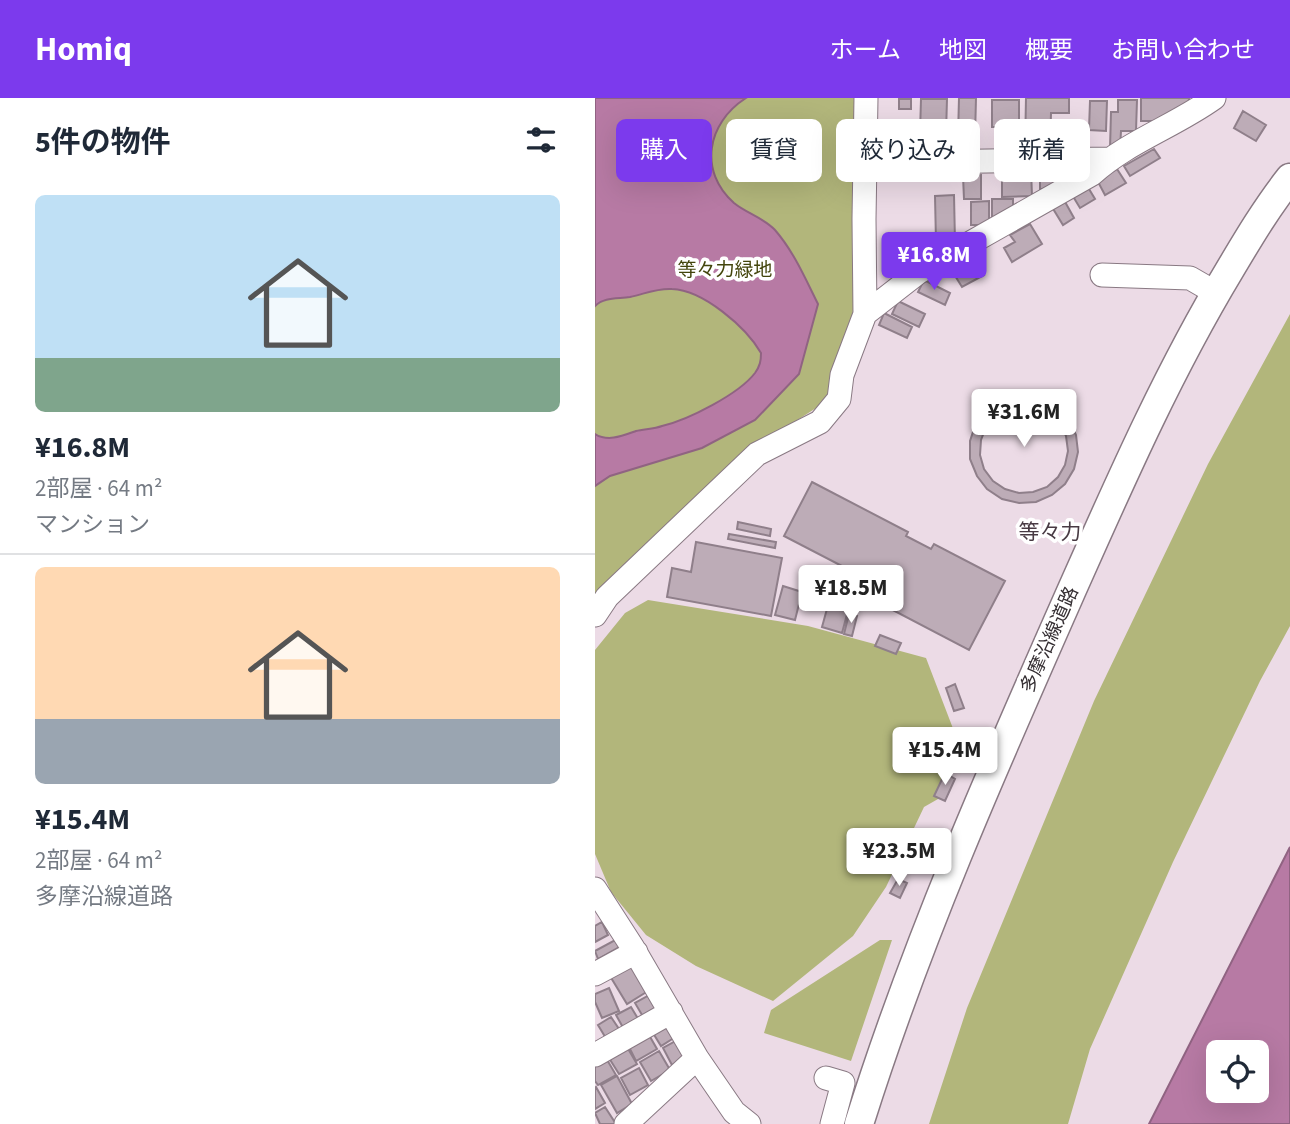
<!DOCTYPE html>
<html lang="ja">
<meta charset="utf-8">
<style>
:root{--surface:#fff;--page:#f6f6f7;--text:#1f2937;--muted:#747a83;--line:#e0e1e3;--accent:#7c3aed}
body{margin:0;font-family:"Source Sans 3","Noto Sans JP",sans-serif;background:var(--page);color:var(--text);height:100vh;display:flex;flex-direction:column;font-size:26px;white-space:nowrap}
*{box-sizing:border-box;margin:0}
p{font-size:23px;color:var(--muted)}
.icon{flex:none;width:38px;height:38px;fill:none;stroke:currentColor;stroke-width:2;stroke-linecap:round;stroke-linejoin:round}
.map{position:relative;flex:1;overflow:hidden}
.panel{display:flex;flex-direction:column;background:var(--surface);width:595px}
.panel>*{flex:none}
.top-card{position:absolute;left:21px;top:21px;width:569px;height:63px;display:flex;gap:14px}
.tools{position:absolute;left:611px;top:942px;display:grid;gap:14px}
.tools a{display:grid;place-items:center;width:63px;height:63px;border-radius:10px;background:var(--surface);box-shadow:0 7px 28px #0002;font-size:35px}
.price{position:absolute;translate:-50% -60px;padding:0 16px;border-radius:7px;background:#fff;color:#222;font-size:23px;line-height:46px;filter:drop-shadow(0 2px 4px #0008)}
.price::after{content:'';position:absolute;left:50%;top:42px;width:21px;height:16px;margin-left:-10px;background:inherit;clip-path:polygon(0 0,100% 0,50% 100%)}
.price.active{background:var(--accent);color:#fff}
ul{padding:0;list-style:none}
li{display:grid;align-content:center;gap:14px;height:371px;padding:0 35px}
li+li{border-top:2px solid var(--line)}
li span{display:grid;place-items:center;height:217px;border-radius:10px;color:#555}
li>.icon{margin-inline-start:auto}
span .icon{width:126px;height:126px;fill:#fffc;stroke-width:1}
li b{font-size:30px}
h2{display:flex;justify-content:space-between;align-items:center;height:84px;padding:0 35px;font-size:30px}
.chip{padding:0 24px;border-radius:10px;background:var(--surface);box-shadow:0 7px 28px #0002;font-size:24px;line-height:63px}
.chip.active{background:var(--accent);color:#fff}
header{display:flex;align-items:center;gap:42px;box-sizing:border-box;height:98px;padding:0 35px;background:var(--accent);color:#fff}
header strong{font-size:33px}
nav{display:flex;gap:38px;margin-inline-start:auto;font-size:24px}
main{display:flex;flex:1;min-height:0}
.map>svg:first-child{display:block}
</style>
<header>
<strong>Homiq</strong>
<nav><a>ホーム</a><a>地図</a><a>概要</a><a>お問い合わせ</a></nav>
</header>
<main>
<section class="panel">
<h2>5件の物件<svg class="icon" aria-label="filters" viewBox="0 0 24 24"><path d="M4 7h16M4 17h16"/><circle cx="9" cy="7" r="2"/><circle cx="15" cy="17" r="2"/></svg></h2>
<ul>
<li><span style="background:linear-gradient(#bfe0f5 75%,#7fa58c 0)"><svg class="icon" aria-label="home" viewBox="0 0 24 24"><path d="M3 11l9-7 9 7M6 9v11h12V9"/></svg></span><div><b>¥16.8M</b><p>2部屋 · 64 m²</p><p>マンション</p></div></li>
<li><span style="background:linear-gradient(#ffd9b3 70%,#9aa5b1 0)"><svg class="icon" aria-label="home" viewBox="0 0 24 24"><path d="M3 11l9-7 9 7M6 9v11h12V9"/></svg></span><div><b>¥15.4M</b><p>2部屋 · 64 m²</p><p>多摩沿線道路</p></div></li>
</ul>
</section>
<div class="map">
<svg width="695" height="1026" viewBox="0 0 695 1026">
<rect width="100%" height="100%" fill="#ecdbe6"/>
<path fill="#b2b67b" d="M0,0H261V76L257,127L261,170L257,225L232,303L137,364L8,492L0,504Z
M695,216V528L665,583L578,764L495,951L473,1026H334L372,910L499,603L613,366Z
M53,502L213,528L331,560L367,654L343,701L329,709L291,789L258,838L178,903L101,868L51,837L16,794L0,756V552L30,515Z
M285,842H297L256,963L169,935L176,912Z"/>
<path fill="#b77aa4" stroke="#906382" stroke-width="2" fill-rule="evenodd" d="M0,0H151C112,25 103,73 139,105C151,115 169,120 180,132C199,154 210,180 223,206L204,276L160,322L107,350L15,378L0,388V336C13,344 27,338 41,333C49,331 59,331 67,328C93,322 144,296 160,275C165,268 166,263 166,255C151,229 108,192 77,191C61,190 50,196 35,199C23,201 9,199 0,208Z
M695,749V1026H554ZM623,954H662V992H623Z"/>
<path fill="#bdacb7" stroke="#8f7f8a" stroke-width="2" fill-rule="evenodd" d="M364,0H381L380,39H363Z
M431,0H474V15H456L455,53L430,52Z
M546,0H594L593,14H575V19H565V23H546Z
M304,1H316V11H304Z
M326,1H352L351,35H325Z
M397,2H424V29H397Z
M523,2H542L541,33H526L525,51H515L516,14H523Z
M495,3H512L511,33L494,32Z
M648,13L671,27L661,43L639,30Z
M559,51L565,60L535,78L529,68Z
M445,70H478L479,79L460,91H445Z
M407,71H436L437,98L407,99Z
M522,71L531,85L510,97L502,82Z
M386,77V101H369L368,78Z
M491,86L500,101L485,110L476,95Z
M359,97L360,144H341L340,98Z
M397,101H418V114L397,127Z
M469,102L479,120L468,127L457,109Z
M394,103V127H376V104Z
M435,126L447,146L417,164L409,150L420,144L415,137Z
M377,155L389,177L367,189L354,168Z
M329,182L355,195L350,207L323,194Z
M303,203L330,216L324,229L297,216Z
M289,215L317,229L312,240L284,227Z
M425,296L444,298L461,306L473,320L481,337L483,354L479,371L470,386L457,397L441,404L424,405L407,401L392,391L382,378L375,361V343L381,325L392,310L407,300ZM427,307L441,308L454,315L465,325L471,338L473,353L470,367L463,379L452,389L438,394L424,395L410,391L398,383L389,371L385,357L386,342L391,329L400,317L412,310Z
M217,384L313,434L311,438L336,451L339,446L410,483L374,552L292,509L299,495L189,438Z
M143,424L176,431L175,438L142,431Z
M134,436L181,444L180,450L133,441Z
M101,444L187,460L176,518L72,499L77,470L96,474Z
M188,488L207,494L200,522L180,517Z
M235,500L255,505L247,535L227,529Z
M254,516L262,518L257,538L249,536Z
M285,537L306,545L301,556L280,548Z
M360,586L369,610L359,613L351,590Z
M350,675L360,681L350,703L339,698Z
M326,735L333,739L326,753L319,749Z
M303,781L312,785L305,800L295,795Z
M7,824L13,837L0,844V828Z
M22,841L26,848L3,861L0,853Z
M36,865L53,893L32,906L15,878Z
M14,890L24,913L7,920L0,904V896Z
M58,895L68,911L50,922L40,905Z
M36,909L45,924L30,933L21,917Z
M16,919L26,934L12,942L3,927Z
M75,925L82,938L66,948L58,935Z
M54,937L62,951L41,963L34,949Z
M86,940L95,956L77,967L68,950Z
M32,949L42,966L24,976L14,960Z
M64,953L75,972L56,983L45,964Z
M11,960L21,977L3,987L0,983V967Z
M44,970L53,987L35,997L26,980Z
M22,978L37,1006L22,1015L6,987Z
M1,989L10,1005L0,1011V990Z
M10,1009L21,1026H5L0,1015Z"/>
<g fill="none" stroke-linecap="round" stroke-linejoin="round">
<defs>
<path id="minor" d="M271,65L513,61
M507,177L595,180L621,195
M270,216L324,174L497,76C532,44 580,28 619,0
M0,517L12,499L162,356L225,324L244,301L247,277L270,216L269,121L271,0
M0,791L38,850L102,960L31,1026
M0,876L41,854
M0,957L76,914
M102,960L139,1014L154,1026
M231,980L248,985L237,1026"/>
<path id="major" d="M264,1026C321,844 398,670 475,496C524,386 572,276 634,173C653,141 672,109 695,80"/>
</defs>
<use href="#minor" stroke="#897983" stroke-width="25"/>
<use href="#major" stroke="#897983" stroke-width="31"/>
<use href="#minor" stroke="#fff" stroke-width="23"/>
<use href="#major" stroke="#fff" stroke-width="28"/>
</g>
<g text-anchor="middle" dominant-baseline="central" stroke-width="7" stroke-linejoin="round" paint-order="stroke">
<g font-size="19" fill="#43450c" stroke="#fff">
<text x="130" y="172">等々力緑地</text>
</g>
<g font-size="19" fill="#342e32" stroke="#fff">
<text transform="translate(455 542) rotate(-66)">多摩沿線道路</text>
</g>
<g font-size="21" fill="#483a43" stroke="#fff">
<text x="455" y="434">等々力</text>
</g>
</g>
</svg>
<div class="tools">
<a><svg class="icon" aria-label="locate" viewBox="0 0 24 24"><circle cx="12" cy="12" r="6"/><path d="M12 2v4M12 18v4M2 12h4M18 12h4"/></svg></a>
</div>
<b class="price active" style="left:339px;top:194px">¥16.8M</b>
<b class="price" style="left:429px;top:351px">¥31.6M</b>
<b class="price" style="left:256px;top:527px">¥18.5M</b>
<b class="price" style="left:350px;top:689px">¥15.4M</b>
<b class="price" style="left:304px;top:790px">¥23.5M</b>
<div class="top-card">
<a class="chip active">購入</a>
<a class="chip">賃貸</a>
<a class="chip">絞り込み</a>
<a class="chip">新着</a>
</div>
</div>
</main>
